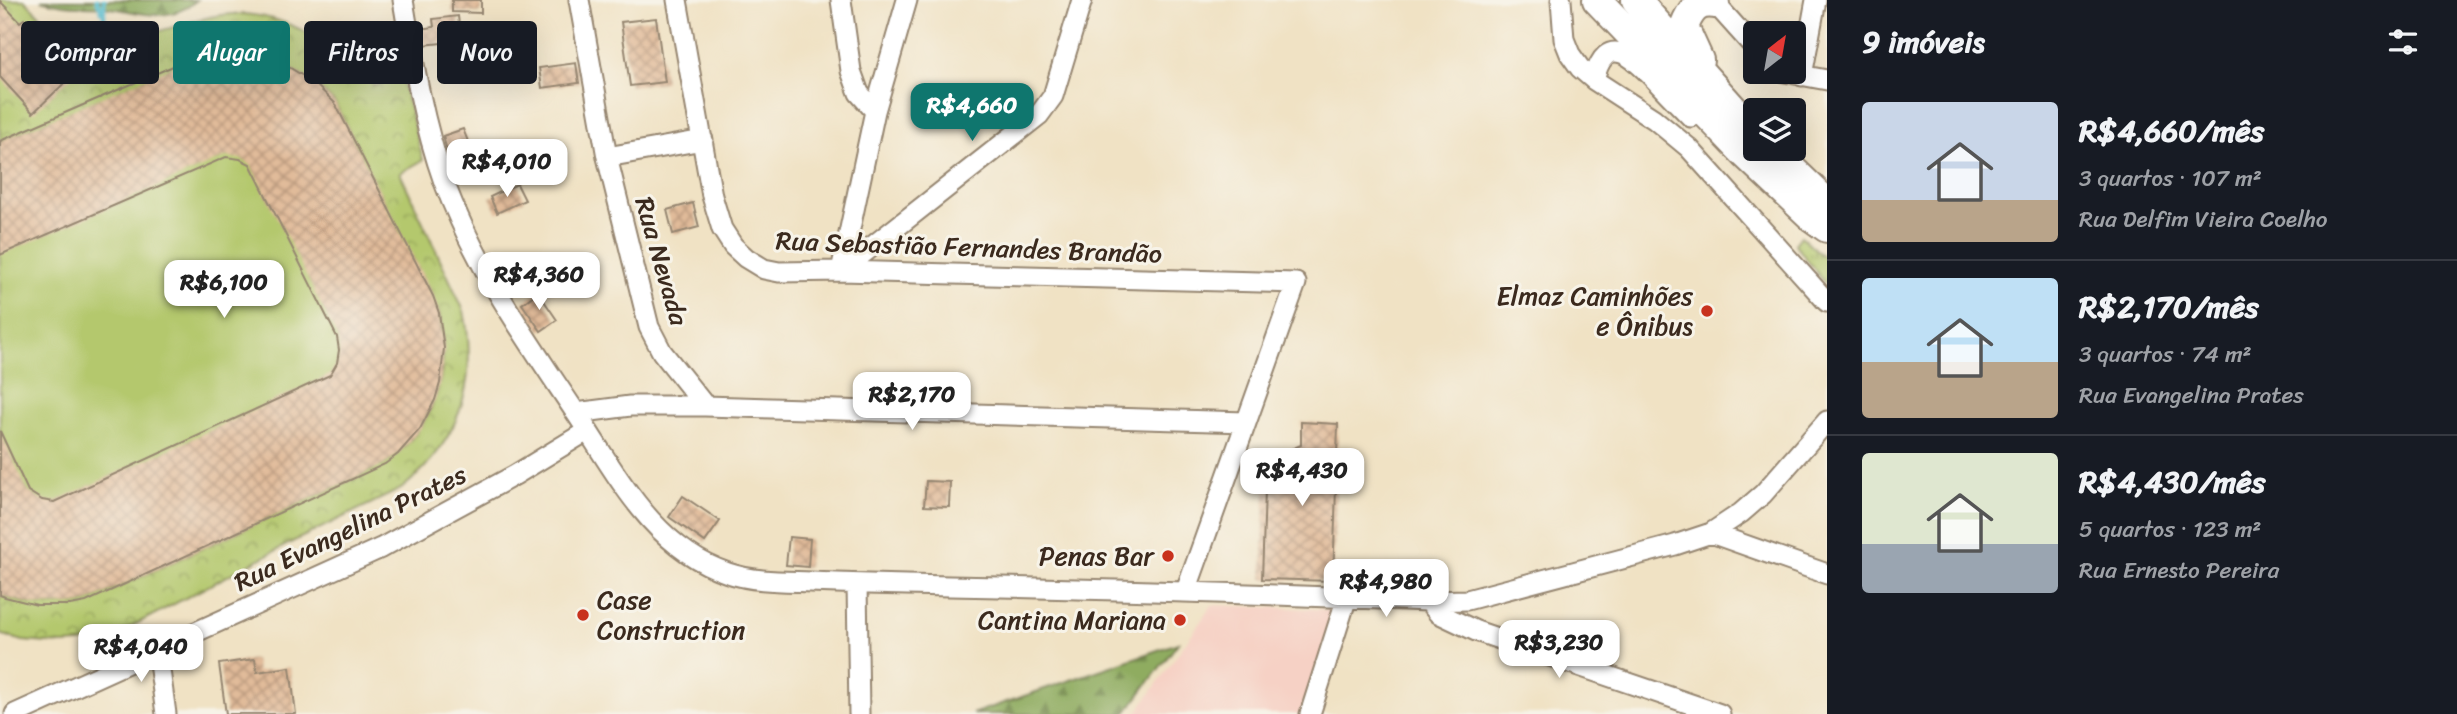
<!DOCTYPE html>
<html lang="pt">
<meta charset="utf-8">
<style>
:root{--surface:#171b24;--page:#242831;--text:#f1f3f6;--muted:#9ea1a6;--line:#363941;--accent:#0f766e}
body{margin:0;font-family:Sriracha,sans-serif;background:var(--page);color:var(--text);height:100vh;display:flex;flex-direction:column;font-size:26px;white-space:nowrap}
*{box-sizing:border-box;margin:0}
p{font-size:23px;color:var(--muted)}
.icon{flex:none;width:38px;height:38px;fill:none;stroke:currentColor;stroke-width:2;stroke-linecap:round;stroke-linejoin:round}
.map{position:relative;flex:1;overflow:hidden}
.drawer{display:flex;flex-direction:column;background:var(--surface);width:630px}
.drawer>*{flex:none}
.banner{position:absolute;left:21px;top:21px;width:665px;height:63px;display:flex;gap:14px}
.needle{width:46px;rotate:31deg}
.buttons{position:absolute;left:1743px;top:21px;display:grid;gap:14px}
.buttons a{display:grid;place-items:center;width:63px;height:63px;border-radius:7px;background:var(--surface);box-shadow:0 7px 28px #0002;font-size:35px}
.price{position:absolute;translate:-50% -60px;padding:0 16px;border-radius:14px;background:#fff;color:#222;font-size:23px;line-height:46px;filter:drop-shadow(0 2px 4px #0008)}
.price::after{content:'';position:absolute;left:50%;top:42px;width:21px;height:16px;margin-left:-10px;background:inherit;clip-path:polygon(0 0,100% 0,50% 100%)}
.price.selected{background:var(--accent);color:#fff}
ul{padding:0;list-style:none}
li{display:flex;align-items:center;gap:21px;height:175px;padding:0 35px}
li+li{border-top:2px solid var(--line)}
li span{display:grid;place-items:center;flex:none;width:196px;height:140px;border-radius:7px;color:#555}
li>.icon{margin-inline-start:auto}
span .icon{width:84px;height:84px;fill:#fffc;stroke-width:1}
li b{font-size:30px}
h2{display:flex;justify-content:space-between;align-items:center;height:84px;padding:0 35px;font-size:30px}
.chip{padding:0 24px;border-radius:7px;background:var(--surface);box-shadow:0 7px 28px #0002;font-size:24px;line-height:63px}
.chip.selected{background:var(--accent);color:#fff}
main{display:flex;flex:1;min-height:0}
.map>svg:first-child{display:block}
</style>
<main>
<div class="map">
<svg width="1827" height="714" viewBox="0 0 1827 714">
<defs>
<pattern id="grass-tufts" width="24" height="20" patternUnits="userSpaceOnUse" patternTransform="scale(1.75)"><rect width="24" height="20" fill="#b4c86d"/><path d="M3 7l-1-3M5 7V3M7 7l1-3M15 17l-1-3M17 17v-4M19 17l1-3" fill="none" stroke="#94a359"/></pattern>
<pattern id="forest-firs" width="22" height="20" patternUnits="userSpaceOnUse" patternTransform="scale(1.75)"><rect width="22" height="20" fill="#8fac60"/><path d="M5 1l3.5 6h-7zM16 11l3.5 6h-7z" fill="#768c4f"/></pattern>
<pattern id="park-crowns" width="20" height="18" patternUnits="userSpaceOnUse" patternTransform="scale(1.75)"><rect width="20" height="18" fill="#b4c86d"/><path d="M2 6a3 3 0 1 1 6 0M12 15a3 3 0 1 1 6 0" fill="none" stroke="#94a359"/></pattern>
<pattern id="building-cross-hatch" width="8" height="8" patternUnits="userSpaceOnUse" patternTransform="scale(1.75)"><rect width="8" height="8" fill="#e1bb9a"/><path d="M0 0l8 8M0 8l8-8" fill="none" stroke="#b8987d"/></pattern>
</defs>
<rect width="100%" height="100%" fill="#f7f3e8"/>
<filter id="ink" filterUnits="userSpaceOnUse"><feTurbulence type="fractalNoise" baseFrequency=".0143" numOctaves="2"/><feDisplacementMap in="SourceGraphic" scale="14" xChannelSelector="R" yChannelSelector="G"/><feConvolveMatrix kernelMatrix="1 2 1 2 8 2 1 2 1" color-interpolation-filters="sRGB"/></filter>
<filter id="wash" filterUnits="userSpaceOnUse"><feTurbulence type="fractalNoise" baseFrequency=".00686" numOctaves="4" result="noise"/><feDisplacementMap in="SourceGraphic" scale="28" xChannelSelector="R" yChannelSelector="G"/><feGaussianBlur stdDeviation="1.57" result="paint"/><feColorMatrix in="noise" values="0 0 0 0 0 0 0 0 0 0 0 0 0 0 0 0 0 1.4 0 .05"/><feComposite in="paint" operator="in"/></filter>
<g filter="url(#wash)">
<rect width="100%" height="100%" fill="#f0e2c4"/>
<path fill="#f6d1c5" d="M1212,605L1335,610L1307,714H1136Z"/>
<path fill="url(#grass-tufts)" stroke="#787946" stroke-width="2" d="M1801,236L1827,260V286L1795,244Z"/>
<path fill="url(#forest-firs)" stroke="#656b3f" stroke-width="2" d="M41,0H197C166,27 137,10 102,7C78,5 66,8 41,0Z
M1178,643L1125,714H972Z"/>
<path fill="url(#park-crowns)" stroke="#787946" stroke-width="2" d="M0,0H24C33,8 41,18 51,25C95,55 138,37 184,24C200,19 220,13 237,14C292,14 338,49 375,86L401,76L423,160L400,173L464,311C479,383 459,443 401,489L294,541L119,633L81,643L62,644L23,641L0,634Z"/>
<path fill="#b4c86d" stroke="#787946" stroke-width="2" d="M210,54C260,51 301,67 335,103L439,313C452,375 435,425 385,464L86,602C57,607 28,607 0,595V141Z"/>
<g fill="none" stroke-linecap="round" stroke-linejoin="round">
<path stroke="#54bdd1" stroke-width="4.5" d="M97,0L102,12
M104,0V19L113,41"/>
</g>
<g id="blocks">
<path fill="url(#building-cross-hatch)" d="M452,0H481V13L452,12Z
M0,1L20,22L24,19L75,73L33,113L0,77Z
M458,16L461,41L423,45L420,29L434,27L433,19Z
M656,18L665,82L630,86L621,22Z
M210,54H242L287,66L313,82L335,103L433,296L439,313L444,348L440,383L435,400L420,429L398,454L385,464L86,602L70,605H37L5,597L0,595V431L28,491L42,500L54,502L330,375L337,363L339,350L337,337L250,164L240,159L226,157L0,255V141L194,57Z
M576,63L579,83L542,88L539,68Z
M463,129L473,154L450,162L443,136Z
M517,184L525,200L497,213L490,197Z
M693,203L699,227L673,234L667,210Z
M538,292L557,320L541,331L522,304Z
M1301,422L1338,424L1333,581L1262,579L1266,460L1301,445Z
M926,481L950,482L949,507L924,506Z
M683,496L720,521L705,542L669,517Z
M789,537L810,539L808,567L786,565Z
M255,659L257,672L290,667L296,714H226L219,664Z"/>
</g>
</g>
<g filter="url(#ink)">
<use href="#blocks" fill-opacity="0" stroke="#968671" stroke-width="2"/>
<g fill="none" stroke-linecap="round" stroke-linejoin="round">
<defs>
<path id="minor" d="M403,0C413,61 423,123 444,182C477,269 524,335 574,410C616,472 652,548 728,573C755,582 784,581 811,582C857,584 903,585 950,586C1109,589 1268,594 1428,601L1467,600L1675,545L1711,533L1741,513L1763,494L1827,421
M579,0L607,157L649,327L662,352L705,406
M677,0L712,196L722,229L733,246L746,258L764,269L779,272L841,271L1296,283L1186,591
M841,0L851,71L859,93L875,111L841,271
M1561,0L1564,39L1570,54L1580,68L1594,80L1654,119L1689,148L1827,302
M1712,0L1755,48
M1784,72L1827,80
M1802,76L1816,0
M1594,80C1606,29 1635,59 1656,81C1667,93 1679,105 1691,117
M875,111L907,0
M607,157L703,140
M841,271L1039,115L1053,96L1082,0
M576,413L630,406H705L1246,422
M1711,533L1827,574
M857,584L859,714
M1428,601L1438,613L1476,631L1720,714
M157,648L166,714
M15,714L381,548L515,475L587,431
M1310,714L1347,597"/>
<path id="highway" d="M1597,0L1745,154L1813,218L1827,228
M1636,0L1755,133
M1699,60L1684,27C1690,11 1697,1 1715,4
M1771,149L1827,203"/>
</defs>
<use href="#minor" stroke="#968671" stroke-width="23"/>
<use href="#highway" stroke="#968671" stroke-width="32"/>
<use href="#minor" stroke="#fff" stroke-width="19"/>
<use href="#highway" stroke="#fff" stroke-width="28"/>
</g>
</g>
<g fill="#c8321e" stroke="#f7f3e8" stroke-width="2.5">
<circle cx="1707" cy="311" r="7"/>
<circle cx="1168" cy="556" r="7"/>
<circle cx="583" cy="615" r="7"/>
<circle cx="1180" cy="620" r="7"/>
</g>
<g text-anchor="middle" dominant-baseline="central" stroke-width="6" stroke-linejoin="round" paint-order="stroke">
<g font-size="26" fill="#3b2a1e" stroke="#f7f3e8">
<text transform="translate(969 247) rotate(2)">Rua Sebastião Fernandes Brandão</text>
<text transform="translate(662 261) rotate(74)">Rua Nevada</text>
<text transform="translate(350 528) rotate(-26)">Rua Evangelina Prates</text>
</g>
<g font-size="26" fill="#3b2a1e" stroke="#f7f3e8" text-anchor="end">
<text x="1693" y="296">Elmaz Caminhões<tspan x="1693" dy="30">e Ônibus</tspan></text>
<text x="1154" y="556">Penas Bar</text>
<text x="597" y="600" text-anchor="start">Case<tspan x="597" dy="30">Construction</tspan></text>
<text x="1166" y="620">Cantina Mariana</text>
</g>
</g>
</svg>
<div class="buttons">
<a><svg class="needle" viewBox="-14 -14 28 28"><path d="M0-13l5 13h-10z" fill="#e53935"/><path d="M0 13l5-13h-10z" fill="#9ea1a6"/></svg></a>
<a><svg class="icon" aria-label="layers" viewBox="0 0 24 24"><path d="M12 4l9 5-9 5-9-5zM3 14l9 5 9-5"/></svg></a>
</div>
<b class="price selected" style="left:972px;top:143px">R$4,660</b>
<b class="price" style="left:507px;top:199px">R$4,010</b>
<b class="price" style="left:539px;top:312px">R$4,360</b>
<b class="price" style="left:224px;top:320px">R$6,100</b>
<b class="price" style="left:912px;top:432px">R$2,170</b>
<b class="price" style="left:1302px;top:508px">R$4,430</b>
<b class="price" style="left:1386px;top:619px">R$4,980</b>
<b class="price" style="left:1559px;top:680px">R$3,230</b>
<b class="price" style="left:141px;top:684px">R$4,040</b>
<div class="banner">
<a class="chip">Comprar</a>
<a class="chip selected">Alugar</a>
<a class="chip">Filtros</a>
<a class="chip">Novo</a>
</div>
</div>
<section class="drawer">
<h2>9 imóveis<svg class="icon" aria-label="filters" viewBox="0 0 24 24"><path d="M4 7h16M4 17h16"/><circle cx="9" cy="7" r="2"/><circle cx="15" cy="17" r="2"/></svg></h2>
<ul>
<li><span style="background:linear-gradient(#c9d6e8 70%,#b9a48a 0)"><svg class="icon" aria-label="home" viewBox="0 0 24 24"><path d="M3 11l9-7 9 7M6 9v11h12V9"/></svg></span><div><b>R$4,660/mês</b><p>3 quartos · 107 m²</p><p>Rua Delfim Vieira Coelho</p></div></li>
<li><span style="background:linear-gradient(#bfe0f5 60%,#b9a48a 0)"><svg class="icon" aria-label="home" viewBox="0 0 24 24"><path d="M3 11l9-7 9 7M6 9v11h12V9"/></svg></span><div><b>R$2,170/mês</b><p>3 quartos · 74 m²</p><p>Rua Evangelina Prates</p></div></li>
<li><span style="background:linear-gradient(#dfe7d0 65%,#9aa5b1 0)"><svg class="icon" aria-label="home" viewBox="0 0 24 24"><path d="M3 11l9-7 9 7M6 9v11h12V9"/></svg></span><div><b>R$4,430/mês</b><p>5 quartos · 123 m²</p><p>Rua Ernesto Pereira</p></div></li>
</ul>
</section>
</main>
